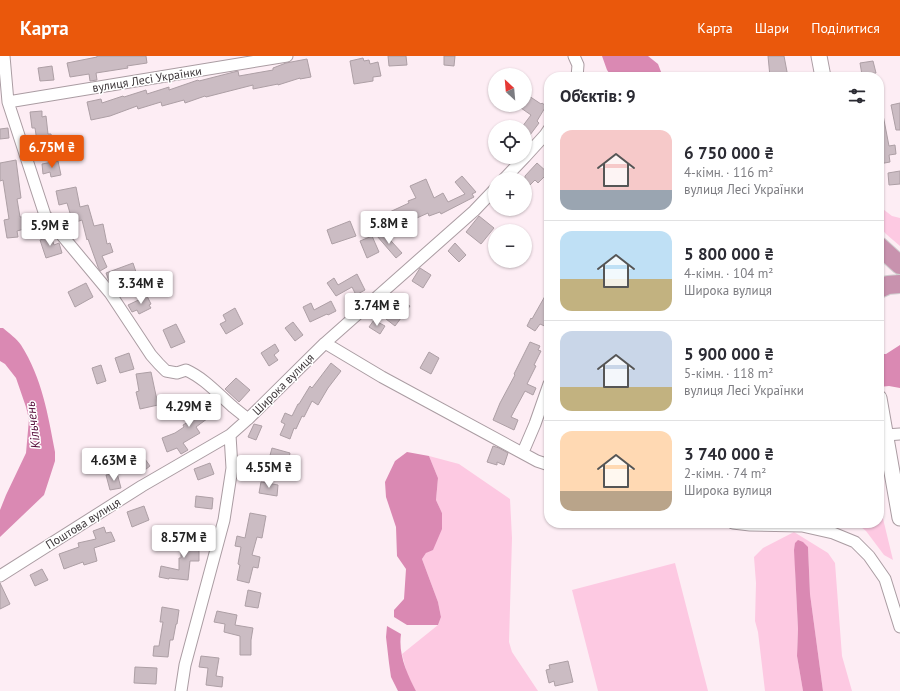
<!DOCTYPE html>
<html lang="uk">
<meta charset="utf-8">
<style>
:root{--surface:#fff;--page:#f2f2f3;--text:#2b2b33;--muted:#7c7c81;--line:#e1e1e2;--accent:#ea580c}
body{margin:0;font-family:"PT Sans",sans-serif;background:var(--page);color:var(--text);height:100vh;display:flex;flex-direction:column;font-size:15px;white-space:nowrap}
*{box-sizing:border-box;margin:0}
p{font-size:13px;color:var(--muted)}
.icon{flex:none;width:22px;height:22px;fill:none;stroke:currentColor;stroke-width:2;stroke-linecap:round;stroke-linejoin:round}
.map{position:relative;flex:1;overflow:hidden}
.details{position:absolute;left:544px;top:16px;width:340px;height:456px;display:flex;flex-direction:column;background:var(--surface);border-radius:16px;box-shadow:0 1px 3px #0004}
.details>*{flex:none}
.needle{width:26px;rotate:334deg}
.fabs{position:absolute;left:488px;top:12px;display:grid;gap:8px}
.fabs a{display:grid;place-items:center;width:44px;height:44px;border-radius:50%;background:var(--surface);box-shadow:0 1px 3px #0004;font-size:20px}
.price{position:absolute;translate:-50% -34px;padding:0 9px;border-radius:4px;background:#fff;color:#222;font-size:13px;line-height:26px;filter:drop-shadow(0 1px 2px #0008)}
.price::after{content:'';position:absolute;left:50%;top:24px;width:12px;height:9px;margin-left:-6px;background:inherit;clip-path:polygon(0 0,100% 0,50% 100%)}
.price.active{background:var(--accent);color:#fff}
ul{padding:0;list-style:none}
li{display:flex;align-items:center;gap:12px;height:100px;padding:0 16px}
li+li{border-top:1px solid var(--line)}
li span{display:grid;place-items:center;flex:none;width:112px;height:80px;border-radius:12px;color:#555}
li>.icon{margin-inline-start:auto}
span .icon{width:48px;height:48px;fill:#fffc;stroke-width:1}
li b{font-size:17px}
h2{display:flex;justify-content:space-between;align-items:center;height:48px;padding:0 16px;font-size:17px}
header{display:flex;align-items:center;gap:24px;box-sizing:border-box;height:56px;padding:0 20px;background:var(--accent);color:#fff}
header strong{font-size:19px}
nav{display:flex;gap:22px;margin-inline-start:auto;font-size:14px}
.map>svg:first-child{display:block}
</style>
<header>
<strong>Карта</strong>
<nav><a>Карта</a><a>Шари</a><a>Поділитися</a></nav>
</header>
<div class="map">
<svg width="900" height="635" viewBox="0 0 900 635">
<rect width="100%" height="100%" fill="#fdedf4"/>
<path fill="#fdc9e2" d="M879,150L892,160L900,162V190L886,178L879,170Z
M429,400L459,408L510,443L512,482L509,586L512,596L538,635H416L407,618L402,598L438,569L441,561L438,546L422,503L426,497L442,457L436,444L438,422Z
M879,446L893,504L884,499L866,475L856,467H879Z
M794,476L828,497L835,507L842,600L852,635H823L810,538L808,491L795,512L798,573L797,600L803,635H765L758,576L755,565L756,527L754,501L763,492Z
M675,507L708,635H598L572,534Z"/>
<path fill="#da89b3" d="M602,0H648L658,8L663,21H612L607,14Z
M0,272H3C9,277 17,283 21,289C42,322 48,359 55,396V405L44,439L0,481V454L6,439L26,397L29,363L26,351L16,322L5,308L0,305Z
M900,289V332L889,330L879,331V298H886Z
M407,396L429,400L438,422L436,444L442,457V473L433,494L426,497L422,503L438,546L441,561L438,569H407L394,561V554L404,543L406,513L397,500L396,471L386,441L385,426L395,405Z
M798,484L803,486L808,491L810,538L823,635H803L797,600L798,573L794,494L795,487Z
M387,570L401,578C398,598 407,618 416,635H398L391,621L389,607L386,581Z"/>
<path fill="#cbbcc3" stroke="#ad9fa5" d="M97,0H146L147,7L127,10L128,12L96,17L97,24L90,25L89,18L70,21L67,7L97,1Z
M388,0H406L407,9L389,10Z
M444,0H455L454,10L444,9Z
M768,0H784L788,21H770Z
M363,2L364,5L369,4L370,8L378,6L381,20L373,21V25L354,28L350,5Z
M307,3L311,21L300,23V22L278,29V28L253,33V29L206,41L205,40L185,47L184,44L162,50L161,46L138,53L137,50L110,60L91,64L87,46L101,43L102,47L123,40L124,41L146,34L147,38L169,31V34L198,24L199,25L234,16L238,15L239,20L273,14V12L286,7Z
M873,5L876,17L862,19L860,7Z
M52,10L54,24L40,25L38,12Z
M529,40L541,48L542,47L546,50L537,65L539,67L530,79L525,75V71H522L531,59L521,52L523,49H525V47Z
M900,47V74H896L891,49Z
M42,55V61L46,60L48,78H51L53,90L38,92L35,72H32L30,56Z
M883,59L889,90L895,89L896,98L889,99L890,106L879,108V60Z
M8,72L9,82L0,83V73Z
M16,104L21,142L17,143L20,161H22L24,173L17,175L18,181L7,182L4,164L9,163L3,124L0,125V107Z
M58,105L61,119L51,121L50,116L43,118L42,108Z
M537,107L548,117L538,127L535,124L525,134V120Z
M900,115V128L889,129L888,117Z
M462,120L476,136L472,138L474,141L441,158L440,156L429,160L428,157L390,174L388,169L386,170L381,160L409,147L408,145L416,142L410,130L426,123L434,142L443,137L448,146L465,138L455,126Z
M76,131L80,151L88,149L94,170L103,168L107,188L110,187L113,196L102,200L107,211L100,215L98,211L88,183L87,184L82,164L73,167L67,147L59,149L56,135Z
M479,160L494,172L481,188L466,176Z
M350,165L356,180L332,188L327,174Z
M382,175L402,197L396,202L377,180Z
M51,180L54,189L59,187L62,197L46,202L40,184Z
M372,180L379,196L367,202L360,185Z
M455,187L466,199L459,206L448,195Z
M133,207L136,216L127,219L129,224L118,228L117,223L110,226L109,225L106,217Z
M420,212L431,219L423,232L412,225Z
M357,218L365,234L356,239L352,231L336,240L327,227L334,222L338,229Z
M86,227L93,241L75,251L68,236Z
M549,233V272L540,268L535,275L527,270L531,262L532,263Z
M147,240L151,248L149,249L151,252L139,258L137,254L132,256L128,249Z
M396,241L410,250L395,270L386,263L394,252L390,249Z
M331,245L336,255L328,259L327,258L310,266L303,251L311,247L314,254Z
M235,252L243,268L226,278L220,268L226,265L223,259Z
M374,264L385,270L380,278L369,271Z
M293,266L303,279L295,285L285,272Z
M176,268L185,286L171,292L163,274Z
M530,286L540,290L538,294L541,295L534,309L536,310L527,328L536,332L533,339L525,335L511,361L518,364L514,374L493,364L500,347L515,319L514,318Z
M275,288L279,295L274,299L278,304L269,310L261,297Z
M429,296L439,302L431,318L420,312Z
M129,297L134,313L120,317L115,302Z
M331,307L341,315L328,332L318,349L312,345L304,361L302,360L296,373L294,372L290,383L280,379L285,368L281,366L285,357L292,360L298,348H299L310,330L312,332Z
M101,309L106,325L97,328L92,312Z
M151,316L158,349L140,353L136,336L139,335L136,318Z
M236,322L250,334L239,346L225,333Z
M204,343L211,352L216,349L219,354L196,371L200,377L183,387L188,394L181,398L177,392L167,396L162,382L175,377L184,371L183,369L200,359L194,350Z
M254,368L262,370L256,384L248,381Z
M493,390L499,392L508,397L504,409L497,406V409L487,406Z
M272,392L290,397L288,407L269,403Z
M142,399L150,410L141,417L132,406Z
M210,407L214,418L198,424L194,413Z
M259,412L267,414L264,424L255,421Z
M117,417L121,432L110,434L106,419Z
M261,426L278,429L277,440L259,437Z
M196,440L213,442L212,453L195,451Z
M144,450L149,464L132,471L127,456Z
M250,457L266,460L262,482L257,481L252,499L260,501L258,512L253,511L249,527L237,524L240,509L238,508L241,491L235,490L237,480L245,482Z
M104,471L106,477L111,476L115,485L94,492L97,505L84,509L83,506L64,513L59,498L79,491L78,487L96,483L93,475Z
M181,481H200V492H199V505H190L188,524L169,522V523L159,521L161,510L179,514V502H181Z
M42,513L48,524L35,530L30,519Z
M0,527L10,548L0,553Z
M248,534L261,537L258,552L245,550Z
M162,551L179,554L177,568H176L173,584H170L168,601L153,600L154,590H159L163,566H160Z
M217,555L237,559L235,569L253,572L251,584V599H240V580L224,576L225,568L214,566Z
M201,600L219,602L216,620L223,621L222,631L206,629L208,612L199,611Z
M568,605L573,626L555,630L554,625L549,627L546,614L550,613L549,609Z
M135,611L157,612L156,628L134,627Z"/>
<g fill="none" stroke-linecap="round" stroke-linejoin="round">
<defs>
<path id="minor" d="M4,0L8,46L45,159L110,237L151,299L159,308L166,315L177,317L186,314C204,322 218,338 233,351C238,355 243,359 248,363
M574,0L578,9L577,21
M8,46L287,0
M525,101L545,79L549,73
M504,123L525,101
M325,287L382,321L537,405L549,409
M886,379L900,378
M523,396L535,368L549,328
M733,467L750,469L802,470L833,477L855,486L869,500L885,523L900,571
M0,520L142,430L230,379L248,363L325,287L474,155L495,133
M181,635L185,609L224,464L232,412L230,379"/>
<path id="secondary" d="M819,0L823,21
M879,342L900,462"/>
<path id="trunk" d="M879,190L900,209
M879,233L888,229L900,228"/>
</defs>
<use href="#minor" stroke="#aa9ca2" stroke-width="13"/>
<use href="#secondary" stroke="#aa9ca2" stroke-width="17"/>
<use href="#trunk" stroke="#d1cfd0" stroke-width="20"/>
<use href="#minor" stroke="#fff" stroke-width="11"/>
<use href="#secondary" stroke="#fff" stroke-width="15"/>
<use href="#trunk" stroke="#c892ae" stroke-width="18"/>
</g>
<g text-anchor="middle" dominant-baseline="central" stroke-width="3" stroke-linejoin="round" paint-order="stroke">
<g font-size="12" fill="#3e383b" stroke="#fff">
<text transform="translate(147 23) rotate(-9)">вулиця Лесі Українки</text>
<text transform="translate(283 328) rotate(-45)">Широка вулиця</text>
<text transform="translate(83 467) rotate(-32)">Поштова вулиця</text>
</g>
<g font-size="13" font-style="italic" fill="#560e3b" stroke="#fff">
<text transform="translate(33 369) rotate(-97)">Кільчень</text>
</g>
</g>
</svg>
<div class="fabs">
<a><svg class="needle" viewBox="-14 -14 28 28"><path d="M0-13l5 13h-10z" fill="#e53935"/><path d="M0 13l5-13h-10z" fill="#7c7c81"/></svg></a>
<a><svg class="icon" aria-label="locate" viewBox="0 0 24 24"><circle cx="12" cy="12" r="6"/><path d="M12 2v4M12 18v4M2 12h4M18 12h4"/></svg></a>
<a>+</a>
<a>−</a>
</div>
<b class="price active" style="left:52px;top:113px">6.75M ₴</b>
<b class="price" style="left:389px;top:189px">5.8M ₴</b>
<b class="price" style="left:50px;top:191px">5.9M ₴</b>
<b class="price" style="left:141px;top:249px">3.34M ₴</b>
<b class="price" style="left:377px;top:271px">3.74M ₴</b>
<b class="price" style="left:189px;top:372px">4.29M ₴</b>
<b class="price" style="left:114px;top:426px">4.63M ₴</b>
<b class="price" style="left:269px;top:433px">4.55M ₴</b>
<b class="price" style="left:184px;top:503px">8.57M ₴</b>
<section class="details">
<h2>Об’єктів: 9<svg class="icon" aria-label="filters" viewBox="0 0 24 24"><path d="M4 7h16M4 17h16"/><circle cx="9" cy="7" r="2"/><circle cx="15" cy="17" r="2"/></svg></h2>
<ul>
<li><span style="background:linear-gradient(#f6c9c9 75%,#9aa5b1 0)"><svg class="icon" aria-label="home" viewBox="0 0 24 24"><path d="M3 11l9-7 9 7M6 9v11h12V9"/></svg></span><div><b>6 750 000 ₴</b><p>4-кімн. · 116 m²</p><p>вулиця Лесі Українки</p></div></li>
<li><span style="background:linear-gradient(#bfe0f5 60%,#c2b280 0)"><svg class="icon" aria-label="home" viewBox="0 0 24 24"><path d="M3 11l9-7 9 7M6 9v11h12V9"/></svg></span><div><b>5 800 000 ₴</b><p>4-кімн. · 104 m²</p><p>Широка вулиця</p></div></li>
<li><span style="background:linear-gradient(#c9d6e8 70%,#c2b280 0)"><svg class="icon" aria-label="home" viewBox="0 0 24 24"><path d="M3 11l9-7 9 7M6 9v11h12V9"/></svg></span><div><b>5 900 000 ₴</b><p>5-кімн. · 118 m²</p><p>вулиця Лесі Українки</p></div></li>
<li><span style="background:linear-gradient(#ffd9b3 75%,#b9a48a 0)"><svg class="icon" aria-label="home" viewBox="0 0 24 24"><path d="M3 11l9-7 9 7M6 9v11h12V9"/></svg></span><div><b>3 740 000 ₴</b><p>2-кімн. · 74 m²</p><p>Широка вулиця</p></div></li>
</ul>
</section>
</div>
